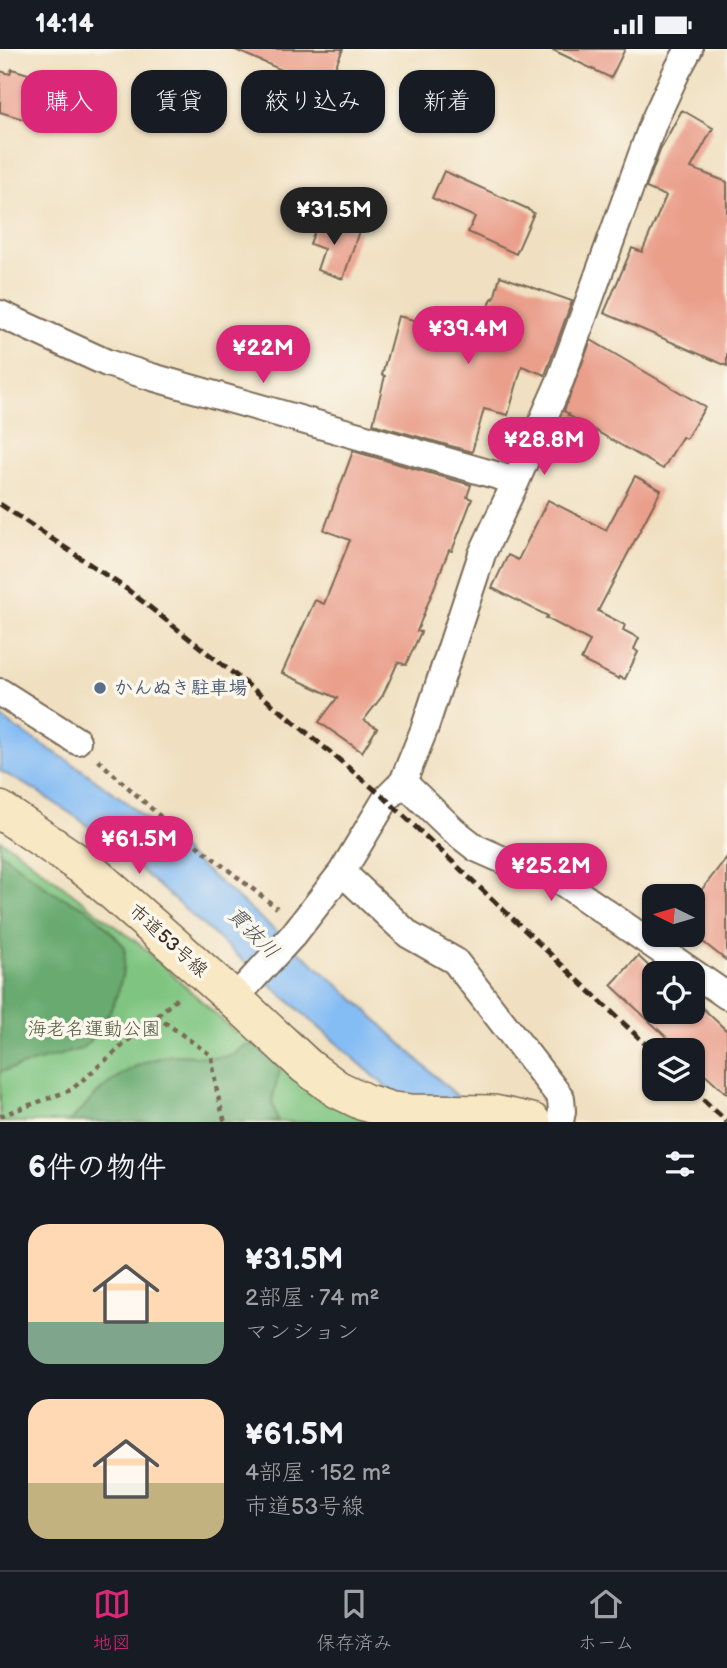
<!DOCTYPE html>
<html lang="ja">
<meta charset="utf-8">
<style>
:root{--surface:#171b24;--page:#20242c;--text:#f1f3f6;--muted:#9ea1a6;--line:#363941;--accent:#db2777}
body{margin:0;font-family:"Balsamiq Sans","Klee One",sans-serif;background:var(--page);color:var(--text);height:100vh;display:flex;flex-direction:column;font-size:26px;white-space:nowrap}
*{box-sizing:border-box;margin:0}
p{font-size:23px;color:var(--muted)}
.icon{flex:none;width:38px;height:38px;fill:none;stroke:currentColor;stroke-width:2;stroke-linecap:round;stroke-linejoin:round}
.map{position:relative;height:1073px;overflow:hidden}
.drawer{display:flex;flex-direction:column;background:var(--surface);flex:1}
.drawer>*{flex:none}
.top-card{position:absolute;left:21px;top:21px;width:686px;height:63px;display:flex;gap:14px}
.needle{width:46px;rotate:275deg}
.buttons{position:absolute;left:642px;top:835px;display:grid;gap:14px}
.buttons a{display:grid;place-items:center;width:63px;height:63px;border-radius:14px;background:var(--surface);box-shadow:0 2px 5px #0004;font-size:35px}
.price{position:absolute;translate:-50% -60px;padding:0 16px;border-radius:24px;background:var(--accent);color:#fff;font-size:23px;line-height:46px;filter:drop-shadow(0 2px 4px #0008)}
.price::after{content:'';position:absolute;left:50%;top:42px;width:21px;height:16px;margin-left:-10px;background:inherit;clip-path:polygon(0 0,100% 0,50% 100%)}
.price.current{background:#222;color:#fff}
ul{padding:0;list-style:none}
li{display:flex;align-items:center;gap:21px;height:175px;padding:0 28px}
li span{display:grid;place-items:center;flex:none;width:196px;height:140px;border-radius:21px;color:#555}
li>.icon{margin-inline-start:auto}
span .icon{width:84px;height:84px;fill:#fffc;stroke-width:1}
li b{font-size:30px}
h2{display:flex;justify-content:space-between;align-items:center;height:84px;padding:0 28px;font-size:30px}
.pill{padding:0 24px;border-radius:21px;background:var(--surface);box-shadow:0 2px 5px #0004;font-size:24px;line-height:63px}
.pill.current{background:var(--accent);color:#fff}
.status{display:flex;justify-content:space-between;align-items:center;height:49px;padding:0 35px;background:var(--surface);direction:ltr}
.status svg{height:19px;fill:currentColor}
.tabs{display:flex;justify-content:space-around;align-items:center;height:98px;border-top:2px solid var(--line);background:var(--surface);font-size:19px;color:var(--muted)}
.tabs a{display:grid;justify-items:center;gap:4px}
.tabs .current{color:var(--accent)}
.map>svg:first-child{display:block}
</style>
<div class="status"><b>14:14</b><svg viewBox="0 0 49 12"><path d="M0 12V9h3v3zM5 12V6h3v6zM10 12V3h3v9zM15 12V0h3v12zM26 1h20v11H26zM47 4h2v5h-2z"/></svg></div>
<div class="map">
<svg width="727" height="1073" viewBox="0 0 727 1073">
<rect width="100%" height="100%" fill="#fbf7ec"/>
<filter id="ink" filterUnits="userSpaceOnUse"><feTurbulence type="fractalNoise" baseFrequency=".0143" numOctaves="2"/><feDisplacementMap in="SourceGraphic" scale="14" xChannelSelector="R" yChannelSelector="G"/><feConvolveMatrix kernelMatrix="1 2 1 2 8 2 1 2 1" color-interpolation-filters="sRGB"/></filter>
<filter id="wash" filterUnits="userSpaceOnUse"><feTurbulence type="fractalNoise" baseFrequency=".00686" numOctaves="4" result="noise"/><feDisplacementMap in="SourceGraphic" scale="28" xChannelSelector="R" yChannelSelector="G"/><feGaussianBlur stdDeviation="1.57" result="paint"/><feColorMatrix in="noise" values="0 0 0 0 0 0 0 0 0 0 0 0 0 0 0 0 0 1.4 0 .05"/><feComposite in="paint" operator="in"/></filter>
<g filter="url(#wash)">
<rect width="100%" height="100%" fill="#f0e0c1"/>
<path fill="#7fc581" stroke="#5d7850" stroke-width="2" d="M0,791L12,798L143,898L236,984L264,954L396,1073H0Z"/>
<path fill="#67aa6f" stroke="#516a46" stroke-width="2" d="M0,803L52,843L87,860L100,871L125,898C125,935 110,976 81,1000L0,1023Z
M247,996H254L271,1002L280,1021L272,1052L278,1073H70C99,1040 128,1012 174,1006C189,1005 222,1012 234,1005C238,1002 241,998 247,996Z"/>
<path fill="#84bcf4" stroke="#607389" stroke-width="2" d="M0,667L14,678L78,718L125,752L360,955L435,1027L486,1073H431L392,1043L136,817L79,770L32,739L0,722Z"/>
<g id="blocks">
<path fill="#ea9f8b" d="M233,0H343L326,40Z
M551,0H625L611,29Z
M12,20L67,37L55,80L0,63V22L10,25Z
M682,61L713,79L691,119L727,133V317L604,264L632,199L642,203L666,147L646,139L661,99Z
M444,122L528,160V161L534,164L516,205L468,183L475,168L432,149Z
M319,169L359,182L343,230L317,221L324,200L310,195Z
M500,227L572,252L545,326L522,317L508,366L484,360L472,403L373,375L385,327L382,326L398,267L433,276L432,281L477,293L492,249L494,250Z
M591,291L705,358L686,390L682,388L663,420L568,366L569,365L564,362Z
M353,402L471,436L467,448L472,450L452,502L449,501L417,582L421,583L406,616L398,613L383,646L364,671L377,679L362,703L319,673L337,649L282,624L315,551L324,555L350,491L324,481Z
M635,427L661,441L598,562L625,576L623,581L639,589L634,600L638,603L625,630L619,628V630L581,611L590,592L546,569L548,567L492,539L508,506L518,511L548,451L606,481Z
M727,808V912L693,885V852Z
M638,907L656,924L654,962H693L694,951L727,982V1045L693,1014V1001H680L611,936Z"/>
</g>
</g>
<g filter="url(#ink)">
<use href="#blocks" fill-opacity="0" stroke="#7a6a57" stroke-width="2"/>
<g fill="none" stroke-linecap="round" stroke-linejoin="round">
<defs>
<path id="street" d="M0,265L107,314L152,328L516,432
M0,643L77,692
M403,733L453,781L476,799L519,818L556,829L727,947
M342,823L409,886L455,912L561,1049L562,1062L560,1073
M234,950L294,885L342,823L386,750L403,733L424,681L482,505L516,432L560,332L654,72L677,22L689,0"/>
<path id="secondary" d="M0,761L91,823L234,950L306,1017L337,1040L364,1053L392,1062L410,1064L494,1065L532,1073"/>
</defs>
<use href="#street" stroke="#7a6a57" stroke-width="30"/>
<use href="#secondary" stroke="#7a6a57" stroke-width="40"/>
<path stroke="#7a6a57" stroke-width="4.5" stroke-dasharray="5 5" stroke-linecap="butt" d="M98,711L163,770L277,859
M156,967L212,1007C214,1030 218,1051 225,1073
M0,1067L71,1041L180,947"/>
<use href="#street" stroke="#fff" stroke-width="26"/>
<use href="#secondary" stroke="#f8e8c3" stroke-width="37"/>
<path stroke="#3b2a1e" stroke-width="5" stroke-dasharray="10 5" stroke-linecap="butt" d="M0,455L128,541L282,663L386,750L654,1003
M692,1040L727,1073"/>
</g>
</g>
<circle fill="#5c6f8a" stroke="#fbf7ec" stroke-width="2.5" cx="100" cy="639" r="7"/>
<g text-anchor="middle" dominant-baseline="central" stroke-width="7" stroke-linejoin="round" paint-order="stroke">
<g font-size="19" font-weight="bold" fill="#4e5e75" stroke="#fbf7ec" text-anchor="start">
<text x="114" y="639">かんぬき駐車場</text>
</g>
<g font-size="19" fill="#3b2a1e" stroke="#fbf7ec">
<text transform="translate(168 892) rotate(42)">市道53号線</text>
</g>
<g font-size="19" fill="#4f583c" stroke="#fbf7ec">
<text x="94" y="980">海老名運動公園</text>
</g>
<g font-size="21" font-style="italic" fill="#51565e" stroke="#fbf7ec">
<text transform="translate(253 884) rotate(45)">貫抜川</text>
</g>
</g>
</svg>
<div class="buttons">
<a><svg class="needle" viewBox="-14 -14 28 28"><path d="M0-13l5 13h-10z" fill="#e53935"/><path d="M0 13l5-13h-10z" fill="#9ea1a6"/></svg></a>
<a><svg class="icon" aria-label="locate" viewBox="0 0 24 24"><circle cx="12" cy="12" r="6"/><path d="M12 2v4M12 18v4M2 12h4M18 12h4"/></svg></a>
<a><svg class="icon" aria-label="layers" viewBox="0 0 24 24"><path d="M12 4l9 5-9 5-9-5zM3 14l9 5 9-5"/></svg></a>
</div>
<b class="price current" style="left:334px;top:198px">¥31.5M</b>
<b class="price" style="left:468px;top:317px">¥39.4M</b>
<b class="price" style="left:263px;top:336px">¥22M</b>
<b class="price" style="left:544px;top:428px">¥28.8M</b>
<b class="price" style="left:139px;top:827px">¥61.5M</b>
<b class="price" style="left:551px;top:854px">¥25.2M</b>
<div class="top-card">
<a class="pill current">購入</a>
<a class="pill">賃貸</a>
<a class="pill">絞り込み</a>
<a class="pill">新着</a>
</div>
</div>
<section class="drawer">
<h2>6件の物件<svg class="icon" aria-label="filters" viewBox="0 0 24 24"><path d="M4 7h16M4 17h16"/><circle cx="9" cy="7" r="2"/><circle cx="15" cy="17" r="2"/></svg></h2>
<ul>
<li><span style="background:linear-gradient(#ffd9b3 70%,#7fa58c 0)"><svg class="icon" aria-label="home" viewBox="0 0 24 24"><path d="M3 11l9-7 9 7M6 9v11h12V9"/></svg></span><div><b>¥31.5M</b><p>2部屋 · 74 m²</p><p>マンション</p></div></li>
<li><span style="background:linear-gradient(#ffd9b3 60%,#c2b280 0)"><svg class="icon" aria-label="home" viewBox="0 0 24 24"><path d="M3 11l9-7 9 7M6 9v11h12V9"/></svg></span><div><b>¥61.5M</b><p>4部屋 · 152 m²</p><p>市道53号線</p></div></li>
</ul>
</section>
<nav class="tabs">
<a class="current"><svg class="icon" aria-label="map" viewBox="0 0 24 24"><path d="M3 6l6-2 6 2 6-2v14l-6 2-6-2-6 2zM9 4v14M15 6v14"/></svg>地図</a>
<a><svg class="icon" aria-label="saved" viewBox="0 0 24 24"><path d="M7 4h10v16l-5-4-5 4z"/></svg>保存済み</a>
<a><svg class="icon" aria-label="home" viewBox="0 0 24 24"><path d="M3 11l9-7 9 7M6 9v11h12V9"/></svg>ホーム</a>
</nav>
